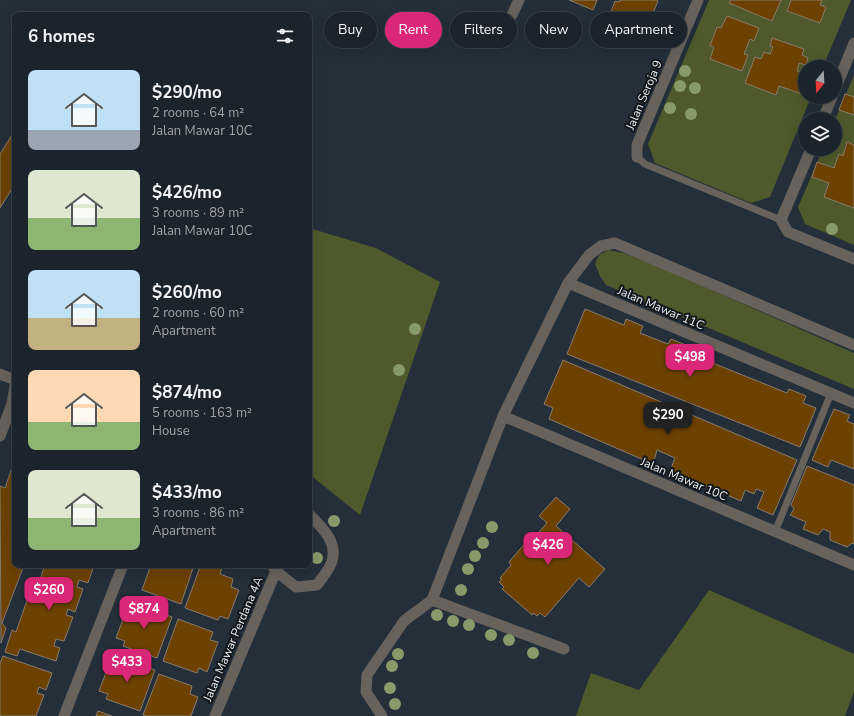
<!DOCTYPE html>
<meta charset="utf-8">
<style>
:root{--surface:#1b232c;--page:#282f38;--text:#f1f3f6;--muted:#a0a4a9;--line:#394048;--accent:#db2777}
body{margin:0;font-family:"Nunito Sans",sans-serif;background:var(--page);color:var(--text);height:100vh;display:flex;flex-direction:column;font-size:15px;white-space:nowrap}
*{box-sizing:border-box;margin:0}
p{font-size:13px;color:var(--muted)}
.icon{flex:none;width:22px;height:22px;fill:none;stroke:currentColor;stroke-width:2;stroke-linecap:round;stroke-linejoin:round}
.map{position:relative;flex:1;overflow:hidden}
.side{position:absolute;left:12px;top:12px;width:300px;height:556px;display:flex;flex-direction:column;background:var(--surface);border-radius:8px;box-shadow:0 4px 16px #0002,0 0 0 1px var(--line)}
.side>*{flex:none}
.top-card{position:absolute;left:324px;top:12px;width:380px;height:36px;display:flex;gap:8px}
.needle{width:26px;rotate:198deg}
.buttons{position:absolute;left:798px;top:60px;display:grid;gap:8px}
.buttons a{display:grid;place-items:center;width:44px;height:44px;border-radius:50%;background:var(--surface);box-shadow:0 4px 16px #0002,0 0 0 1px var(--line);font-size:20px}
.price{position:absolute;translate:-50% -34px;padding:0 9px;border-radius:8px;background:var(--accent);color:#fff;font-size:13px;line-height:26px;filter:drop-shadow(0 1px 2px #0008)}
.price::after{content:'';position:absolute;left:50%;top:24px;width:12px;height:9px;margin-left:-6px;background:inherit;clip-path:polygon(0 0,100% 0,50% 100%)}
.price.selected{background:#222;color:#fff}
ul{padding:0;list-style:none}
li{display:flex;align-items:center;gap:12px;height:100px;padding:0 16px}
li span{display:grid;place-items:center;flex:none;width:112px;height:80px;border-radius:8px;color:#555}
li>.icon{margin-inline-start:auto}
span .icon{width:48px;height:48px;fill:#fffc;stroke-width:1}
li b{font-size:17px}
h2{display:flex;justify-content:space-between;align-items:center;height:48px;padding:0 16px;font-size:17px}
.chip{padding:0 14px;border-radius:18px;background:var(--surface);box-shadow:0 4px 16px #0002,0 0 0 1px var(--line);font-size:14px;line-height:36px}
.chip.selected{background:var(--accent);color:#fff}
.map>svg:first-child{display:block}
</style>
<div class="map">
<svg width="854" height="716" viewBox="0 0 854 716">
<rect width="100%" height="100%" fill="#242f3a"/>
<path fill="#4f592b" d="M709,0H851L823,67H805V97H811L770,197L751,203L655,163L648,144Z
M854,75V245L805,224L798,207L823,149H835V120Z
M309,228L376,248L440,282L360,515L309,474Z
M608,250L623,253L664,269L854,353V389L606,285L600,276L595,264L599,255Z
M709,590L854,654V692L845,716H576L591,673L639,690Z"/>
<path fill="#6d4200" stroke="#887b6e" d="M569,0H597L593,10Z
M620,0H656L658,1L650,20L646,18L642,29L609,17L615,1L619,2Z
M731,0H781L772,21L729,3Z
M791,0H822L820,5L826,7L820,23L787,11Z
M727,16L759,28L754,41L750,39L744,54L748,55L742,71L710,59L714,47L710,46L717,27L721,28Z
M772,38L804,49L802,55L808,58L806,65L799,63L797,71L805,74V95L779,86L776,95L745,83L755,57L761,59L764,52L770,54L773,47L770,46Z
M845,94L854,97V115L839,110Z
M15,130V184L0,208V154Z
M847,142L854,145V208L824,197L829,183L812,177L817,162L834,168L839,154L843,156Z
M585,309L624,325L626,319L643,326L640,333L668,344L671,339L686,345L683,351L787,393L789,389L806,396L803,403L816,408L800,447L567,354Z
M563,360L797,460L773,515L757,508L764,492L756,489L754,494L745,490L741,501L670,471L675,458L657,450L653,464L549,419L553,408L544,404Z
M834,409L850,415L847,421L854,424V469L831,460L828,467L812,460Z
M15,429V442L11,441Z
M15,459V565H24L2,623L6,628L1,643L0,486L5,488Z
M807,466L854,485V544L852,543L847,547L830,540V532L823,529L818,535L803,529L806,522L790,515L794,509L791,505Z
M556,497L570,509L556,526L605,569L589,587L579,578L545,617L540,613L537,616L533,613L532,615L502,589L504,587L499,582L502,579L500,578L511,565L509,562L527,541L529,543L547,523L539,516Z
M45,565H94L88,583L79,580L77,587L83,589L75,612L68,609L66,615L73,617L64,641L56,639L54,646L60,648L56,661L20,649L17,656L5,652L12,630L16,632L32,586L37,588Z
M151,565H191L193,568L181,604L142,590Z
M206,565H223L220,574L233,579L231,587L239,590L228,619L220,616L218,620L185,608L200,567L204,569Z
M138,604L172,617L157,658L123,646L125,641L116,638L127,609L135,612Z
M178,619L213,632L210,640L218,642L207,672L199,668L197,673L163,661Z
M3,656L52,673L46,690L39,687L37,693L44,695L36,716H0V663Z
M121,657L155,670L140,711L106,699L108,694L99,691L110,662L118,665Z
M159,674L192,686L190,694L198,697L191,716H147L143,715Z
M98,711L112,716H96Z"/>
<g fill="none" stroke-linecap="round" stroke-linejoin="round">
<path stroke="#67625c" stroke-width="7" d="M637,157L645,164L781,220
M775,532L831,393"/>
<path stroke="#67625c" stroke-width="11" d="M512,15L519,0
M835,90L854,43
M823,119L832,97
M811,149L781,220L788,232L854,259
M637,157V145L698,0
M568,283L854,403
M0,374L15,380
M503,416L854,565
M0,436L12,404L15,386
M272,565L276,571L296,587L317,585C322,578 330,569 332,561C338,541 321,527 309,514
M564,649L432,600L503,416L568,283L589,255L601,246L615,243L854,345
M64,716L123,565
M215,716L276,571
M382,716L366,692L367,675L404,621L432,600"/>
</g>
<g fill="#88996a">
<circle cx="685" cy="71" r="6"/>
<circle cx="680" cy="86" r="6"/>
<circle cx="695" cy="88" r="6"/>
<circle cx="670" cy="108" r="6"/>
<circle cx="691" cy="114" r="6"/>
<circle cx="832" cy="229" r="6"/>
<circle cx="415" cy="329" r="6"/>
<circle cx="399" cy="370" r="6"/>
<circle cx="334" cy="521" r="6"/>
<circle cx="492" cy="527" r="6"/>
<circle cx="483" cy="543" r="6"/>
<circle cx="475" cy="556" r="6"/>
<circle cx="317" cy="558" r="6"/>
<circle cx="468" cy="569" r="6"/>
<circle cx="461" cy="590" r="6"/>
<circle cx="437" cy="615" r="6"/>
<circle cx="453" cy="621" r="6"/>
<circle cx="469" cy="625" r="6"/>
<circle cx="491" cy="635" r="6"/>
<circle cx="509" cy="640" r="6"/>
<circle cx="533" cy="653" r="6"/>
<circle cx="398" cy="654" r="6"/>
<circle cx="392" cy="666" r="6"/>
<circle cx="390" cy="688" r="6"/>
<circle cx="395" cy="704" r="6"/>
</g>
<g text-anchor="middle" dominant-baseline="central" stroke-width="4" stroke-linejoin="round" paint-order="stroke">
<g font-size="12" fill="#e8eff7" stroke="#12171b">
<text transform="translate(644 95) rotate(-67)">Jalan Seroja 9</text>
<text transform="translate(661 308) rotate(23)">Jalan Mawar 11C</text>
<text transform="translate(684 479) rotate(23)">Jalan Mawar 10C</text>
<text transform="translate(233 639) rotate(-67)">Jalan Mawar Perdana 4A</text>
</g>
</g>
</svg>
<div class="buttons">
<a><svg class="needle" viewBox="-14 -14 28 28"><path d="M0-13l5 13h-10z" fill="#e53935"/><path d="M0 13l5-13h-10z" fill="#a0a4a9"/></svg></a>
<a><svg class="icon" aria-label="layers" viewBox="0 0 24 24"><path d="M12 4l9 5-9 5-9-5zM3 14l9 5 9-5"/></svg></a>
</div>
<b class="price" style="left:690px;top:378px">$498</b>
<b class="price selected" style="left:668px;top:436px">$290</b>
<b class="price" style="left:548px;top:566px">$426</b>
<b class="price" style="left:49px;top:611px">$260</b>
<b class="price" style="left:144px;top:630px">$874</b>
<b class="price" style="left:127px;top:683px">$433</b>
<div class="top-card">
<a class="chip">Buy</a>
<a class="chip selected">Rent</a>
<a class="chip">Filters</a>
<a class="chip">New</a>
<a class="chip">Apartment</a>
</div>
<section class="side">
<h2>6 homes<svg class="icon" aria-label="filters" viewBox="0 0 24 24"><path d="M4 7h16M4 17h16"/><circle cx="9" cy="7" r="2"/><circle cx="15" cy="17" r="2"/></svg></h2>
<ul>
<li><span style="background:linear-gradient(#bfe0f5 75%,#9aa5b1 0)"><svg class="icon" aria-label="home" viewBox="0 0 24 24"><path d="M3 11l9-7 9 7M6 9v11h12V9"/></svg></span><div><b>$290/mo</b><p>2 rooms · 64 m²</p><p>Jalan Mawar 10C</p></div></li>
<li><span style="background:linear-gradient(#dfe7d0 60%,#8fb573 0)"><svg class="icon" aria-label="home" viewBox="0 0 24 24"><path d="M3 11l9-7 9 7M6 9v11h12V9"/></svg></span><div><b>$426/mo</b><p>3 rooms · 89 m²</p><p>Jalan Mawar 10C</p></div></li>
<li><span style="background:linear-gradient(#bfe0f5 60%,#c2b280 0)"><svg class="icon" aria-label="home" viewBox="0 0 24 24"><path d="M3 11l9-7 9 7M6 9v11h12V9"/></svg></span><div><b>$260/mo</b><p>2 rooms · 60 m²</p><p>Apartment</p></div></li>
<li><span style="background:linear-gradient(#ffd9b3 65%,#8fb573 0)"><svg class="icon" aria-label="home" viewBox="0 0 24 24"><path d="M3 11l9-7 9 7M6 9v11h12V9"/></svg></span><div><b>$874/mo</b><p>5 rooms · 163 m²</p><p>House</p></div></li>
<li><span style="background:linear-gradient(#dfe7d0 60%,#8fb573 0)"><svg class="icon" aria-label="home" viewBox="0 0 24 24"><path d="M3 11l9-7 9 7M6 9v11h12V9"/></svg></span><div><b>$433/mo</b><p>3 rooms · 86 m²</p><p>Apartment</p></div></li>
</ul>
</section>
</div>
